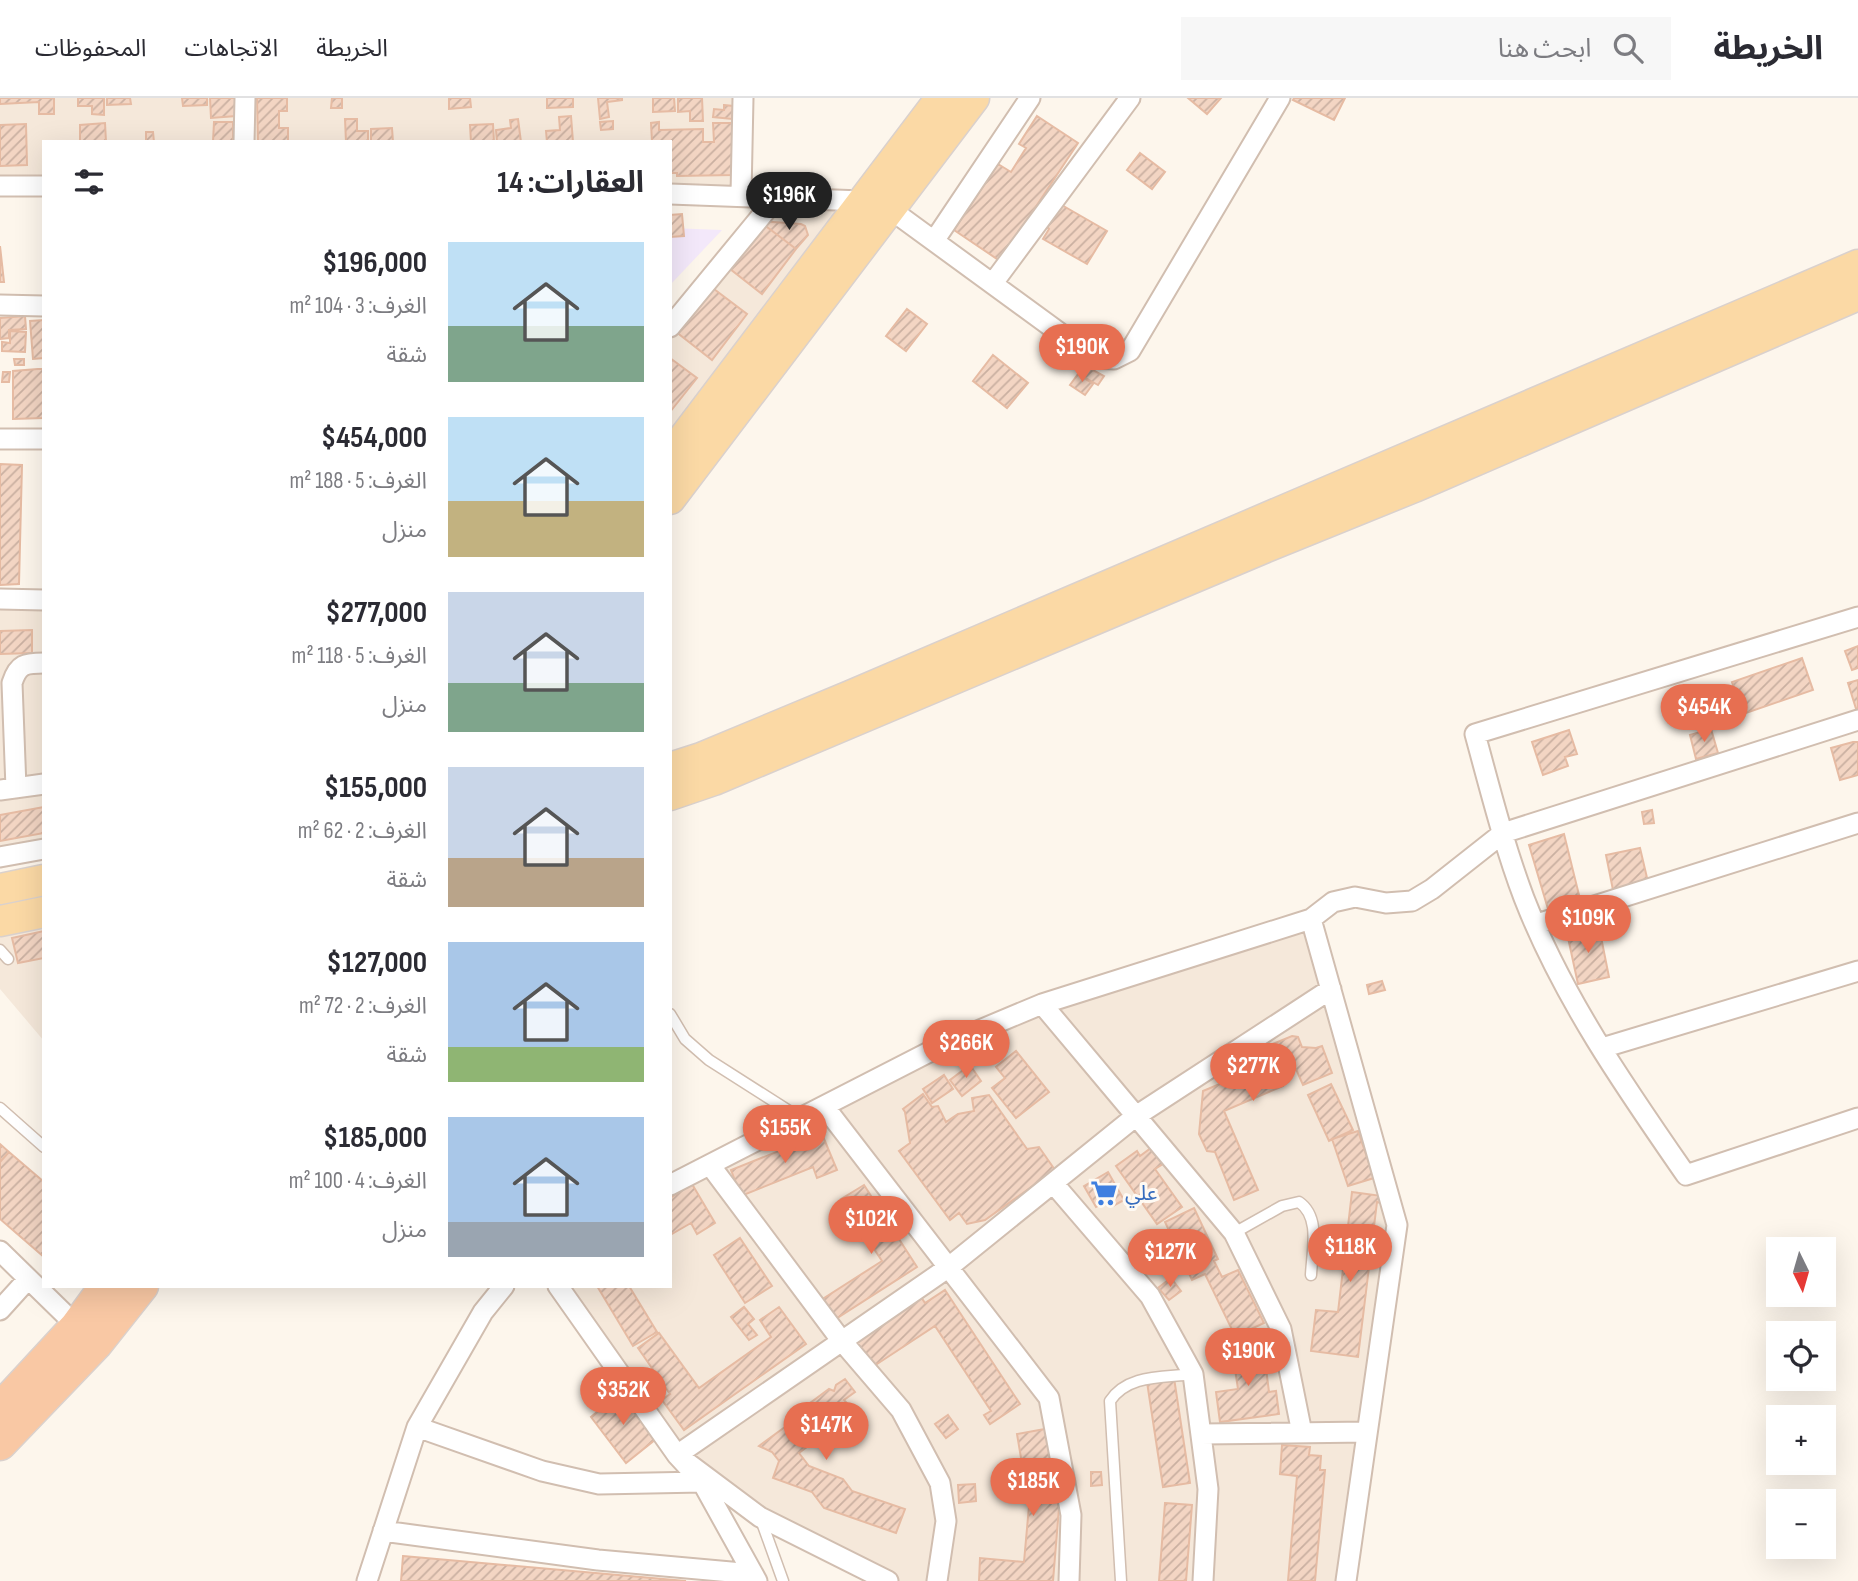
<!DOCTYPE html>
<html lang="ar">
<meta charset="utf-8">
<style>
:root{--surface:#fff;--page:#f7f7f7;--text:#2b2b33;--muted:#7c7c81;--line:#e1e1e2;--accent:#e76f51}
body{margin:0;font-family:"Sofia Sans Condensed","Noto Sans Arabic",sans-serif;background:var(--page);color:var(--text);direction:rtl;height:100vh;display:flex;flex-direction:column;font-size:26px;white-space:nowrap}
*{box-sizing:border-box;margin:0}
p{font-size:23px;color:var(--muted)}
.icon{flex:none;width:38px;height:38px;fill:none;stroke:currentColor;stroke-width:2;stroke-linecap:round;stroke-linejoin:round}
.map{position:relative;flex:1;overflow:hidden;direction:ltr}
.details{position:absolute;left:42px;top:42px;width:630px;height:1148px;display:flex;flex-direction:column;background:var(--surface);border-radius:0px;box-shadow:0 7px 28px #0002;direction:rtl}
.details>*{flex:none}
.needle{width:46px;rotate:175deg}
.fabs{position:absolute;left:1766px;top:1139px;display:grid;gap:14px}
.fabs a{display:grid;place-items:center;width:70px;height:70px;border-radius:0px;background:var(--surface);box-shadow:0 7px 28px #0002;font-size:35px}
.price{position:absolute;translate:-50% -60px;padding:0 16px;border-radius:24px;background:var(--accent);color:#fff;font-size:23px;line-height:46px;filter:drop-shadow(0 2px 4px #0008)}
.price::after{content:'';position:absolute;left:50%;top:42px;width:21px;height:16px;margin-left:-10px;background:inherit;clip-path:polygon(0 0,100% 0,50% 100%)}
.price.selected{background:#222;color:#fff}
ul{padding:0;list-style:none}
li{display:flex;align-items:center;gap:21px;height:175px;padding:0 28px}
li span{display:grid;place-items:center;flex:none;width:196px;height:140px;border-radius:0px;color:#555}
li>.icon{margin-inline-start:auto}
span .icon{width:84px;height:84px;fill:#fffc;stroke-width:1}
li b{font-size:30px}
h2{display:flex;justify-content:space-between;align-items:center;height:84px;padding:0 28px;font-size:30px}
header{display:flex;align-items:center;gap:42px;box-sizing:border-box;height:98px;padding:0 35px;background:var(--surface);border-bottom:2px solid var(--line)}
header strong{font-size:33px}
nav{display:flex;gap:38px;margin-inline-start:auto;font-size:24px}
.search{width:490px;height:63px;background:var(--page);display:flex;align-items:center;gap:18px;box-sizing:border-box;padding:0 24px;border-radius:0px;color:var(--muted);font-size:26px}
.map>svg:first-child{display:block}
</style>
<header>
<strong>الخريطة</strong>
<div class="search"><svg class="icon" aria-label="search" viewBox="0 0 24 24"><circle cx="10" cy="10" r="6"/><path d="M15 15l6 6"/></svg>ابحث هنا</div>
<nav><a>الخريطة</a><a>الاتجاهات</a><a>المحفوظات</a></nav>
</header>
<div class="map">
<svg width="1858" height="1483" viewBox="0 0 1858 1483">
<defs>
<pattern id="building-hatch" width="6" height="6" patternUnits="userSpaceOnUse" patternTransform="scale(1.75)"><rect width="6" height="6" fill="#f3d5c3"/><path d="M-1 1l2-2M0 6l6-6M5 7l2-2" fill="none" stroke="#cab0a1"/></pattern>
</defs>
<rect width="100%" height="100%" fill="#fdf6ec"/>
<path fill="#f5e8da" d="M0,0H241L240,44H44V82H0Z
M250,0H741L739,90L670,89V44H251Z
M770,106L856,112L670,336V229Z
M0,501L44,502V751L0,759Z
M44,814V943L0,891V823Z
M1304,830L1397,1127L1346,1483H899L760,1419L677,1357L558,1188H670V1087L937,950Z"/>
<path fill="#f3e8fa" d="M670,130L722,132L670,187Z"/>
<path fill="url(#building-hatch)" stroke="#e6bba3" stroke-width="2" d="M0,0H54V16H39V4L0,6Z
M78,0H104V17L92,16V8H78Z
M107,0H130L131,6L107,7Z
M182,0H207V7L183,8Z
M210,0H235L236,18L211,20Z
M257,0H287V13H279V30H288V44H258Z
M332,0H342V10H331Z
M449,0H470L471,9L449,11Z
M547,0H573V9L547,10Z
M598,0H622V2L607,4L609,19L600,21Z
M653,0H674L675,13L653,14Z
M678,0H702L703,23H690V13L678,14Z
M1188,0H1221L1207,16Z
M1294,0H1345L1334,22L1293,2Z
M724,7L733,8L732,21L713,19L714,11L724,12Z
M571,18L573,44H547L546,33L560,32L559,19Z
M1037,18L1078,45L1000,163L954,132L998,66L1011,74L1026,50L1019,46Z
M345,21H357V33H368V44H346Z
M518,21L521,44H497L496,32L511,30L510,22Z
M613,23V31L601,32L600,24Z
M214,24H233V44H213Z
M659,24V32L703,31V44H714L713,25H732L733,77L677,78V75H670V44H652L651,25Z
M105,25L106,44H80V27Z
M26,26L27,67L0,68V27Z
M493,26L494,44H471L470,27Z
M392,30L393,44H371V31Z
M146,34H153L154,44H146Z
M1140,55L1165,74L1152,91L1127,72Z
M1060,106L1107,133L1087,166L1043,141L1049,131L1047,129Z
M682,116L684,138L670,139V117Z
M759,123L796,151L762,196L725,167Z
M759,123L801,126L805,128L808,137L796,151Z
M0,148L4,184H0Z
M710,188L747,216L712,262L675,233Z
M907,211L927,226L906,253L886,238Z
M25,218L26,231L9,232V240L0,241V220Z
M44,222V260L33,261L30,223Z
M10,233L26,234L25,254L2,253V244L10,245Z
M993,257L1028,285L1007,310L973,283Z
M670,260L697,280L670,314Z
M14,261H24V267H15Z
M1089,270L1104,278L1098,287L1084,279Z
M38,271H44V320L13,321V273Z
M3,274H10L9,284H2Z
M1078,276L1093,286L1085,297L1070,287Z
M0,366L22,367L19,486L0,487Z
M32,532V555L0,556V533Z
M1858,548V570L1852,572L1845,553Z
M1802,560L1813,592L1743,616L1732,584Z
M1858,582V614H1857L1848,585Z
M1711,631L1718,655L1696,661L1690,637Z
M1569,632L1577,656L1565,659L1568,668L1543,677L1532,644Z
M1853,644H1858V677L1840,682L1831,650Z
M44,709V735L0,743V717Z
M1652,712L1654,725L1644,726L1642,714Z
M1564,736L1580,801L1548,811L1529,747Z
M1640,750L1648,784L1613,792L1606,757Z
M1599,829L1609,879L1578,886L1567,835Z
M44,833V860L18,865L12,840Z
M1382,883L1385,892L1369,896L1367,887Z
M1292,938L1298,939L1302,949L1316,950L1322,948L1332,975L1303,987L1296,971L1279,978L1283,988L1224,1013L1258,1092L1234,1102L1215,1054L1207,1053L1199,1036L1203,993L1256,971L1258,952Z
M1016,953L1049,994L1016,1020L992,990L1005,980L996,969Z
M970,967L981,983L962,998L950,982Z
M944,977L953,991L932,1005L923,991Z
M1331,986L1353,1032L1329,1043L1308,997Z
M923,996L932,1009L938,1008L946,1024L958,1016L974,1013L972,1000L989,997L1027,1051L1039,1049L1055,1072L985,1122L967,1126L959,1115L950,1122L899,1053L910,1045L905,1014L903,1011Z
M1358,1033L1374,1080L1348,1088L1332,1041Z
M822,1036L837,1072L817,1080L813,1069L741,1098L731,1072Z
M0,1046L9,1054L0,1064Z
M1151,1050L1163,1066L1155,1071L1182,1109L1157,1126L1116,1068L1137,1053L1140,1058Z
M9,1054L44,1084V1159L0,1121V1064Z
M1108,1074L1124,1102L1113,1108L1109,1102L1096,1109L1084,1088Z
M692,1086L715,1125L697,1136L691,1125L670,1137V1100Z
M864,1087L917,1169L834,1222L821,1202L882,1163L841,1101Z
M1352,1094L1382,1098L1381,1105L1377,1104L1358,1259L1311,1253L1316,1212L1338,1214Z
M1194,1110L1218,1161L1214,1163L1222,1179L1238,1172L1264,1225L1251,1231L1255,1238L1239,1246L1205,1176L1192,1182L1165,1124Z
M740,1140L772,1188L745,1205L714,1157Z
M1171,1180L1181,1193L1169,1202L1158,1190Z
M597,1188H629L657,1234L633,1248Z
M945,1192L1020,1306L990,1326L984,1317L991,1313L935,1228L871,1270L853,1244L921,1199L925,1205Z
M744,1209L754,1221L748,1226L757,1237L749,1242L731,1219Z
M779,1209L806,1246L684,1332L662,1302L670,1296L638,1250L659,1235L699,1290L771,1239L760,1222Z
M1263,1247L1269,1294L1276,1293L1279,1316L1220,1324L1216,1294L1238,1291L1232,1251Z
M1174,1280L1190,1385L1163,1389L1147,1284Z
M845,1281L855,1294L844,1302L851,1310L848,1318L799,1355L809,1368L843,1381L852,1393L905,1411L896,1435L824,1410L812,1394L773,1380L779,1363L772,1354L759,1348L789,1326L791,1319L829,1291L834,1293L836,1287Z
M617,1291L656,1341L626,1365L591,1319L603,1309L600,1304Z
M948,1317L958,1331L946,1340L935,1326Z
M1045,1331L1059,1410L1053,1483H979L980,1460L1024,1464L1029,1408L1017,1336Z
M1282,1347L1310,1349L1309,1357L1321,1358L1320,1372H1325L1315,1483H1288L1297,1378L1280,1376Z
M1091,1374H1101L1102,1387L1091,1388Z
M975,1386L976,1403L959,1405L958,1387Z
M1165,1405L1192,1407L1186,1483H1159Z
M403,1458L686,1483H401Z"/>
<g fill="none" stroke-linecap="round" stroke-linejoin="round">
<defs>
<path id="service" d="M0,852L8,861
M670,916L685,941L709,962L800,1020
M0,1010L44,1049
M1234,1135L1282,1108L1299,1104C1321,1119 1312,1153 1311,1177
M760,1419L783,1483
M1121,1483L1110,1303C1128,1276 1163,1280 1193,1276"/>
<path id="minor" d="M244,44L245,0
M0,88H44
M670,96L862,103
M741,97L743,0
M890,111L1094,260L1114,261L1130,253L1280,0
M934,143L1030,0
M993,185L1130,0
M0,207L44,208
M670,229L777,99
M0,341H44
M0,501L44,502
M1858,519L1475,636C1490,691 1504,747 1524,800C1563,900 1625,989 1686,1077L1858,1020
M16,690L12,585C18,566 25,565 44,565
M0,692L44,686
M0,759L44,751
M1311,821L1397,1127L1346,1483
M1537,826L1858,725
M1602,950L1858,873
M824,1008L1049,1300L1071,1417L1069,1483
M710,1067L841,1242L901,1312L940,1385L946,1423L937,1483
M1053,1085L1150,1198L1193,1276L1208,1391L1203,1483
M670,1087L937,950L1042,906L1311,821L1333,804L1355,799L1386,805L1412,803L1432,791L1503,735L1858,622
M0,1153L84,1235
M558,1188L677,1357L760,1419L888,1483
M0,1212L28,1181
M417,1329L542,1373L599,1386L702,1384
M1302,1335L1281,1231L1234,1135L1136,1018L1331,891
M1201,1336L1367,1334
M383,1433L598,1462L753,1476
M367,1483L417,1329L483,1214L504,1188
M757,1483L702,1384L677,1357L949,1169L1136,1018L1042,906"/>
<path id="primary" d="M670,358L941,0
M670,401L974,0
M670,670L701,660L850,598L1858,167
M670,697L714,682L1266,449L1414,389L1858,197
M0,791L44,782
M0,823L44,814"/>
<path id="trunk" d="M0,1311L76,1229L106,1188
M0,1346L96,1246L142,1188"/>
</defs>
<use href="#service" stroke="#d1beb0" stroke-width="13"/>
<use href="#minor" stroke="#d1beb0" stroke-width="23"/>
<use href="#primary" stroke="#dad1cd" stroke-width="33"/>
<use href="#trunk" stroke="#dad1cd" stroke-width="35"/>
<use href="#service" stroke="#fff" stroke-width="10"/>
<use href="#minor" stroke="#fff" stroke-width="19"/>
<use href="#primary" stroke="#fbd9a5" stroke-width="30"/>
<use href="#trunk" stroke="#f9c8a4" stroke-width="32"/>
</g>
<defs>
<symbol id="supermarket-bare" viewBox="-9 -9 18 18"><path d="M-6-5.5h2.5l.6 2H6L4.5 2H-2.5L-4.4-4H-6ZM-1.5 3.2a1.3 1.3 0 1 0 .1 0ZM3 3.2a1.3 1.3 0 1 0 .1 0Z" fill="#3f7fe0" stroke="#fffaf3" stroke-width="2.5" paint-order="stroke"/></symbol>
</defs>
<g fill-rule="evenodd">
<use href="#supermarket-bare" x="1085" y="1076" width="38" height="38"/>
</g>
<g text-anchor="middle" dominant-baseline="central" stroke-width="6" stroke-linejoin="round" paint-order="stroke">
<g font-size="21" fill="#366cbe" stroke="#fffaf3" text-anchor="start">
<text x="1125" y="1095">علي</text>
</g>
</g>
</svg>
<div class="fabs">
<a><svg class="needle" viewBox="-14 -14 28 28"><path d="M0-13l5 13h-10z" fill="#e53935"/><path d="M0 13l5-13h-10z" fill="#7c7c81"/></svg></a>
<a><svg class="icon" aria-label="locate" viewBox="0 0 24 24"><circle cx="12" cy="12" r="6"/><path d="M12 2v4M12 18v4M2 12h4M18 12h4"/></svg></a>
<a>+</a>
<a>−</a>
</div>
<b class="price selected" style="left:789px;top:134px">$196K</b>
<b class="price" style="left:1082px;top:286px">$190K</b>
<b class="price" style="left:1704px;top:646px">$454K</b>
<b class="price" style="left:1588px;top:857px">$109K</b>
<b class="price" style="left:966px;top:982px">$266K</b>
<b class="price" style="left:1253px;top:1005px">$277K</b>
<b class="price" style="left:785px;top:1067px">$155K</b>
<b class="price" style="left:871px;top:1158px">$102K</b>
<b class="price" style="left:1350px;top:1186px">$118K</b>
<b class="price" style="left:1170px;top:1191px">$127K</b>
<b class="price" style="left:1248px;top:1290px">$190K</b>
<b class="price" style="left:623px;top:1329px">$352K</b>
<b class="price" style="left:826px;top:1364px">$147K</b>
<b class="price" style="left:1033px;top:1420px">$185K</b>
<section class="details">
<h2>العقارات: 14<svg class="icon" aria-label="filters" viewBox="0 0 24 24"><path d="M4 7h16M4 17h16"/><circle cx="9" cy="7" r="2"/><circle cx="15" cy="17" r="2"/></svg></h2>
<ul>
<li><span style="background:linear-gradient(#bfe0f5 60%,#7fa58c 0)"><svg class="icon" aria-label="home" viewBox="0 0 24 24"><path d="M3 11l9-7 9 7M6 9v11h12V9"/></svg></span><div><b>$196,000</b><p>الغرف: 3 · 104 m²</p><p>شقة</p></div></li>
<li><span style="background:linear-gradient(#bfe0f5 60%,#c2b280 0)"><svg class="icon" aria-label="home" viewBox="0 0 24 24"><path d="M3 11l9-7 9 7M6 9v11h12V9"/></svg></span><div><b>$454,000</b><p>الغرف: 5 · 188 m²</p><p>منزل</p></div></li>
<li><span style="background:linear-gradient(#c9d6e8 65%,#7fa58c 0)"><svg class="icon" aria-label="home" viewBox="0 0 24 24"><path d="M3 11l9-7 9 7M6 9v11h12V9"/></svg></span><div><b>$277,000</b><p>الغرف: 5 · 118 m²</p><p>منزل</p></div></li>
<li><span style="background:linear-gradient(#c9d6e8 65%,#b9a48a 0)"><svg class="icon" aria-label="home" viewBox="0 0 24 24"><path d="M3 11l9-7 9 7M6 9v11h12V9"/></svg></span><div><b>$155,000</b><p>الغرف: 2 · 62 m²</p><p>شقة</p></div></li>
<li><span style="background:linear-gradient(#a9c7e8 75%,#8fb573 0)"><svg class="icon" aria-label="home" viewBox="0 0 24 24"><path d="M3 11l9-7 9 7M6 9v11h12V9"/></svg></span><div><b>$127,000</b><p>الغرف: 2 · 72 m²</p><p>شقة</p></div></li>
<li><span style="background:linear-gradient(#a9c7e8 75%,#9aa5b1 0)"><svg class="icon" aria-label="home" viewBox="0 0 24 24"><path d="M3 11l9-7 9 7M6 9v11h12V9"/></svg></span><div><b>$185,000</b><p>الغرف: 4 · 100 m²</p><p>منزل</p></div></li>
</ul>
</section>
</div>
